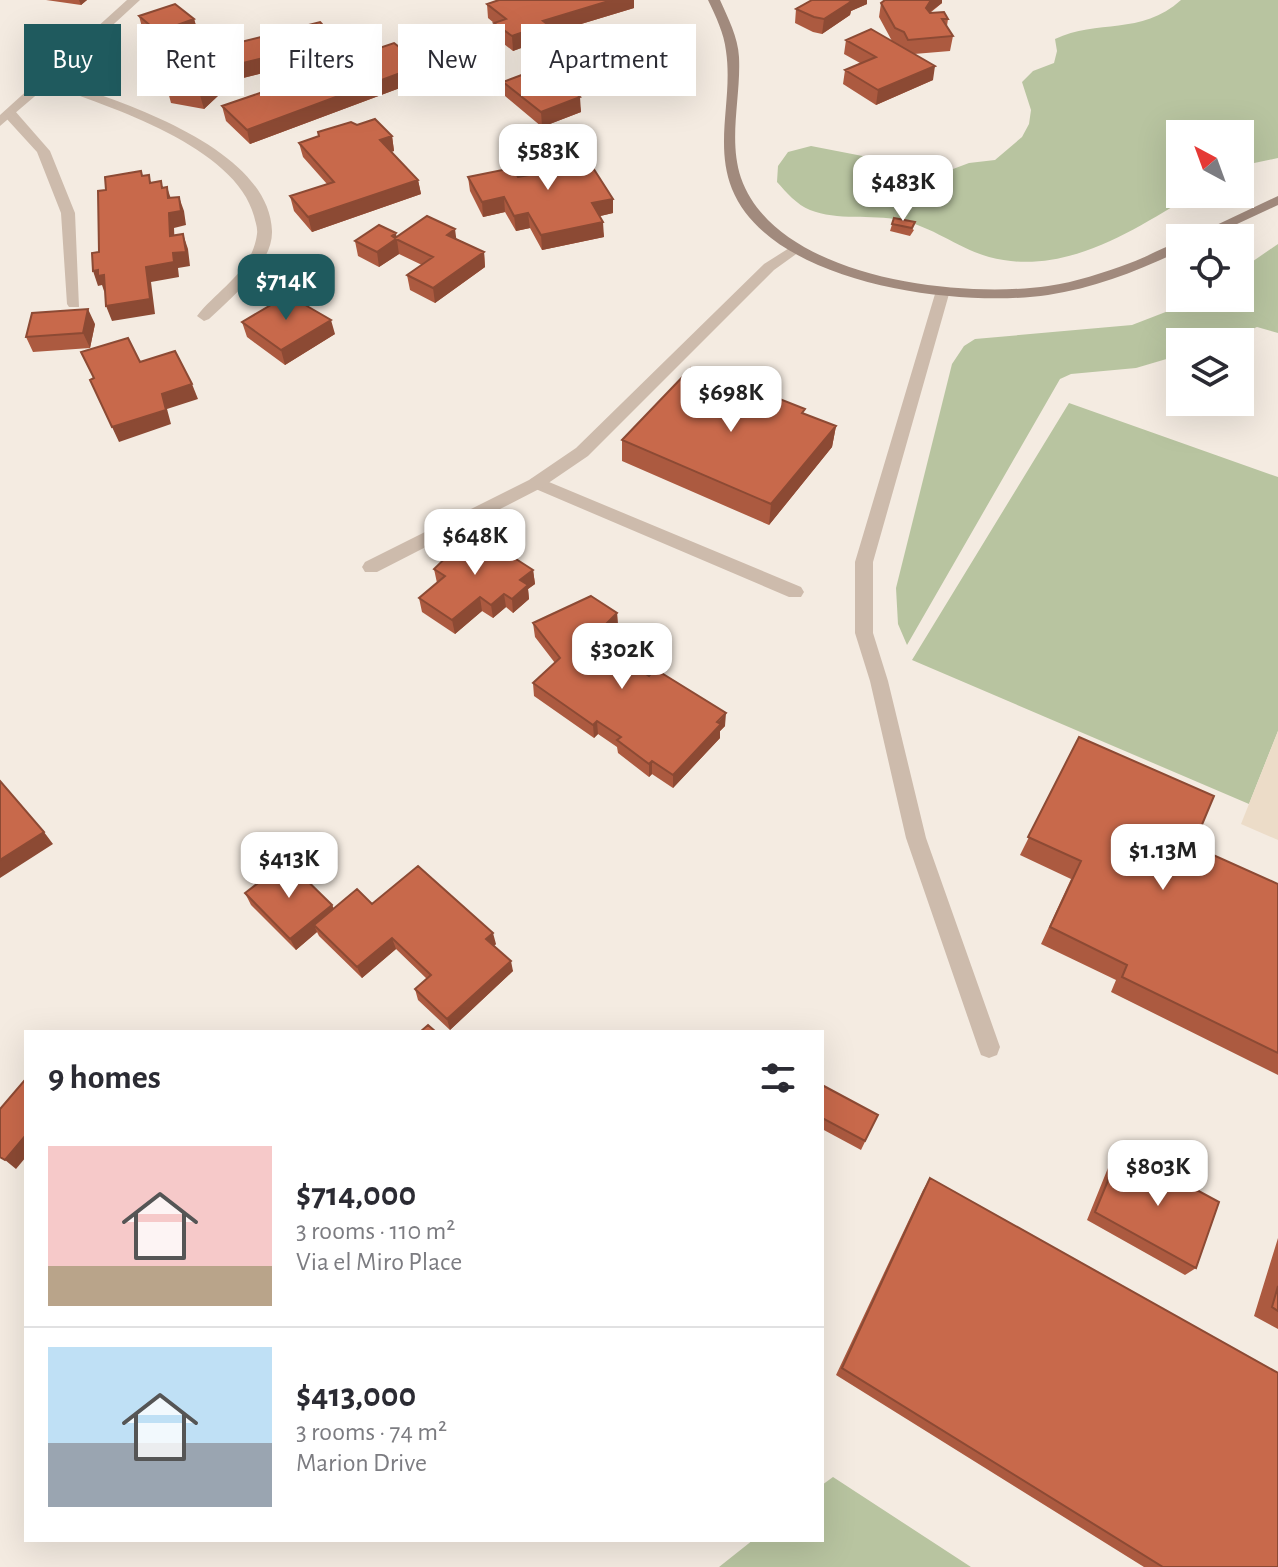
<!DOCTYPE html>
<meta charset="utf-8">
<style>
:root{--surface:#fff;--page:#f2f2f3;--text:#2b2b33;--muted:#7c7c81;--line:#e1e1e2;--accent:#1f5a5e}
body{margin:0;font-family:"Alegreya Sans",sans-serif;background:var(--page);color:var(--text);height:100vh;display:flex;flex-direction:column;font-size:30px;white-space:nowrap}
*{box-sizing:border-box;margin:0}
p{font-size:26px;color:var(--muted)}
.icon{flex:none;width:44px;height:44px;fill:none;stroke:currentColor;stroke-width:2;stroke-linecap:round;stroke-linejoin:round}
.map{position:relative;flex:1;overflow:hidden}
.sheet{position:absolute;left:24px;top:1030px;width:800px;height:512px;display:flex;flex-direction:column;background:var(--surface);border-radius:0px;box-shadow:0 8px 32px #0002}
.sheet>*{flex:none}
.guide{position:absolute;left:24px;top:24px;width:800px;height:72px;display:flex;gap:16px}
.needle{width:52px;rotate:319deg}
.controls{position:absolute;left:1166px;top:120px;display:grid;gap:16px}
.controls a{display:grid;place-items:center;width:88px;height:88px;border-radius:0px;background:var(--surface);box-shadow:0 8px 32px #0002;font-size:40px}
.price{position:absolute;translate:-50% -68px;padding:0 18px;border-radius:16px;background:#fff;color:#222;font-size:26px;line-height:52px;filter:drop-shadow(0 2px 4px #0008)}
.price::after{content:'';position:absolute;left:50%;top:48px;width:24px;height:18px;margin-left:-12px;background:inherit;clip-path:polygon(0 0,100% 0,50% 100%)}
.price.current{background:var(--accent);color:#fff}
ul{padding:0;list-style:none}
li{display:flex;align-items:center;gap:24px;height:200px;padding:0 24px}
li+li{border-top:2px solid var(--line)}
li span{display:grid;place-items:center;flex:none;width:224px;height:160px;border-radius:0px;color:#555}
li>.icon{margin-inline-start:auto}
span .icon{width:96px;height:96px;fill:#fffc;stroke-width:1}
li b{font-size:34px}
h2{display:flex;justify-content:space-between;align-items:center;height:96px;padding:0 24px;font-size:34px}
.pill{padding:0 28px;border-radius:0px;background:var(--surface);box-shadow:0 8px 32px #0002;font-size:28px;line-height:72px}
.pill.current{background:var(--accent);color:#fff}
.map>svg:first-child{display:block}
</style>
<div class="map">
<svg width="1278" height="1567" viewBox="0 0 1278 1567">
<rect width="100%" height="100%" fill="#f4ebe1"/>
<path fill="#b8c4a0" d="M1181,0H1278V158L1240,166V134H1180V194H1193C1133,231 1063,277 989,257C957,248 934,227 900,220C871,214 837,221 810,210C797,205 786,192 777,182L778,166L788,152L811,146L945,172L969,163L995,160L1022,137L1029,124L1031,110L1022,82L1033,71L1054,63L1057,51L1055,39C1097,19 1141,36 1181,0Z
M1278,244V333L1257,327L1222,342H1180V355L1136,368L1071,374L1060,379L907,645L898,624L896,588L952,364L964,346L975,339L1132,325L1176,308L1194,298H1240V270Z
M1069,403L1278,477V731L1249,804L912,660Z
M833,1477L971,1567H719L753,1540H822V1485Z"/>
<path fill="#ecdcc8" d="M1278,731V840L1241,824Z"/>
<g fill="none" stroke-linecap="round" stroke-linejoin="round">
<path fill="#cdbbac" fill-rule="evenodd" d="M5,111H15L50,151L75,213L79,307H69L67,304L61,213L37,152L5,117Z
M942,289L949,294L873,562V633L888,681L926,838L1000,1047L997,1055L989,1058L981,1055L978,1047L906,838L870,681L855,633V562L935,294Z
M537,477L801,587L804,592L801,597H789L531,487L529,483L531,479Z"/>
<path fill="#cdbbac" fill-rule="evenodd" d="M127,0H140L54,79C119,101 269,147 272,231C273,264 231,298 209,319L204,321L197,316C218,289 252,272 257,234C258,228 255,221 254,216C236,147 109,106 48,85L0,126V115Z
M794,245L799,246V252L774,270L588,456L541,488L377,572H365L362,567L365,562L529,480L576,448L764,264Z"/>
<path fill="#a18a7d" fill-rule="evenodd" d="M708,0H720C728,18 738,37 739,57C741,98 728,139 741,178C776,278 958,299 1048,286C1076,282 1103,273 1130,263C1147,257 1163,247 1180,242V251C1138,271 1094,288 1048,295C959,308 771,285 732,189C714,143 733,99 726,51C724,33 716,17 708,0Z
M1278,196V205L1207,238H1189Z"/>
</g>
<path fill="#ac5a40" d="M46,0H87L81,5Z
M499,0H634V8L548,34V38L513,51L495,37L494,23L488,18L487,4Z
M812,0H867V4L851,11L850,15L822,34L813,32L795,23L796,9Z
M881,3H942L930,13L948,19L947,26L953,36L950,51L914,54L933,80L876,105L843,84L845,70L860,63L844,54L846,40L892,41L879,17Z
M139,16L194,19L198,31L216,41L237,43L336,40L339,54L235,80L204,109L171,103L167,88L189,68L173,56L170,44L163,46L143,31Z
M602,50L664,65L578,95L581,112L542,127L505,96L503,82L523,74V70Z
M341,61L422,65L424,79L250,144L226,121L222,106L343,71Z
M357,125L392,136L394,151L391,152L418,180L421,194L312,232L294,211L290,196L327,184L303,157L299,143Z
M524,155L568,162L613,199V213L600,216L604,237L542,250L530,228L516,231L505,212L483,217L470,191L468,177H518L529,175L525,170Z
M894,218L914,230L910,236L890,231Z
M396,237L457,239L484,252L485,267L435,303L410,290L407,275L422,265L399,254L379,267L358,256L355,241Z
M242,322L335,334L285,365L247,337Z
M95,324L90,348L33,352L26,337Z
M804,414L836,426L832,447L769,525L622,461V440Z
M465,544L533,570L535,584L528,589L529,599L513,613L506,607L493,618L482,611L455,634L422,612L419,598L437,583L434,569Z
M617,613L618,627L600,645L725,726L720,731V738L673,788L652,774L649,777L618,753L617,747L598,734L594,738L534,696L533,683L555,663L535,637L533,623Z
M1079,737L1193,846L1278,884V1075L1111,992L1116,980L1041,944L1071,879L1020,855Z
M245,893L332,905L334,909L372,904L496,944L494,946L513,971L450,1030L418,1000L415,989L427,979L396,949L362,978L319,936L317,932L296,950L251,905Z
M822,1085L878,1115L861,1150L822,1129Z
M1121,1149L1196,1268L1185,1275L1087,1220L1112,1158Z
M930,1178L1278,1567H1144L836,1375L923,1190Z
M1278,1238V1329L1254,1316Z"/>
<path fill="#8c4a34" d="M79,0H87L81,5Z
M612,0H634V8L548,34V38L513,51L512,36L543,21Z
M846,0H867V4L851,11L850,15L822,34L824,19Z
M931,0H942V3L931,11L924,22L926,8Z
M194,19L198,34L169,42L170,44L163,46L158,32Z
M336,40L339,54L235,80L204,109L200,95L231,66Z
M664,51V65L565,99L564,85Z
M422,65L424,79L250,144L247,130Z
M935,66L933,80L876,105L878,90Z
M580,97L581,112L542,127L541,112Z
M392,136L394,151L382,154L380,140Z
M418,180L421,194L312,232L308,217Z
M167,187L172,202L179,197L184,211L186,225L174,228L175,251L170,236Z
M504,197L505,212L483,217L482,202Z
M613,199V213L592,218V203Z
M528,213L530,228L516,231L514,216Z
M603,222L604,237L542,250L541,235Z
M455,229L457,244L447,235Z
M396,233L399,254L379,267L377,252Z
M183,234L188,249L190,266L178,268L179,277L151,282L155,314L112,321L106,306L146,267L173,253Z
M484,252L485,267L435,303L433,288Z
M98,270L104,275V291L102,285L98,286L93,271Z
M88,309L95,324L90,348L83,333Z
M331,320L335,334L285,365L281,350Z
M192,384L198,399L167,409L171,424L119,442L112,427L162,394Z
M836,426L832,447L769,525L771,504Z
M533,570L535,584L528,589L529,599L513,613L512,599L520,580Z
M504,594L506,607L493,618L491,605Z
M480,597L482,611L455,634L452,620Z
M617,613L618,627L591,653V639Z
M726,713L725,726L720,731V738L673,788V775Z
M597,721L598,734L594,738L593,725Z
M652,761V774L649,777V764Z
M44,832L53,844L0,878V860Z
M332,905L337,916L314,925L317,932L296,950L290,939Z
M493,933L496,944L489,950L486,939Z
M392,938L396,949L362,978L357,967Z
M511,961L513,971L450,1030L447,1019Z
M26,1135V1157L16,1169L5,1160Z"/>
<path fill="#c8694b" stroke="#8c4a34" stroke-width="2" d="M499,0H612L543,21L547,24L512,36L494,23L506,19L487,4Z
M812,0H848L852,1L824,19L814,17L796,9Z
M885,0H931L926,8L930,13L944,12L948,19H942L953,36L908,40L904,32L895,28L881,3Z
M175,4L194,19L158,32L139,16Z
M320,22L336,40L231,66L200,95L167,88L195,62L169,42L201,30L216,41L237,43Z
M871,29L935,66L878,90L845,70L876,57L846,40Z
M641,36L664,51L564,85L580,97L541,112L503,82L527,73L523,70L593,44L602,50Z
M394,43L422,65L247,130L222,106L324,71L330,76L350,69L341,61Z
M375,119L392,136L380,140L418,180L308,217L290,196L334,182L299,143L319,136L318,132L351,122L357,125Z
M559,148L568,162L588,160L613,199L592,203L603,222L541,235L528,213L514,216L504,197L482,202L468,177L513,168L518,177L535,174L524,155Z
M141,171L142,176L149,175L150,183L161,181L162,188L167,187L168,198L179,197L181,211L169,213L170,236L183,234L186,252L173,253L174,262L146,267L150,299L106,306L104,275L98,276V270L93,271L92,253L99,252L98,191L106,190L105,177Z
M427,216L455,229L447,235L484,252L433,288L407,275L433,257L396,239L377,252L355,241L379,225L396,233L392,236L395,238Z
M894,218L915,222L912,228L892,224Z
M288,295L331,320L281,350L242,322Z
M88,309L83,333L26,337L32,313Z
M128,338L140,362L175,351L192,384L162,394L166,410L112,427L90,380L94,378L81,352Z
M691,368L721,380L724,377L805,409L802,413L836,426L771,504L622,440Z
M477,534L533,570L520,580L528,585L512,599L504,594L491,605L480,597L452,620L419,598L445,576L434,569L462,542L465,544Z
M591,596L617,613L591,639L649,676L655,669L726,713L717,722L721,724L673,775L652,761L649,764L617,740L621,737L597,721L593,725L533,683L560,658L533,623Z
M1079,737L1214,796L1193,846L1278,884V1053L1122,977L1127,965L1050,927L1081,861L1028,837Z
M0,781L44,832L0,860Z
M287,861L332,905L290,939L245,893Z
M418,866L493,933L486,939L511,961L447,1019L415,989L431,975L392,938L357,967L314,925L357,889L372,904Z
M428,1025L436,1032H420Z
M24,1081L26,1082V1135L5,1160L0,1157V1109Z
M822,1085L878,1115L865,1141L822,1118Z
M1121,1149L1219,1202L1196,1268L1095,1212Z
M930,1178L1278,1373V1567H1163L842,1368Z
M1278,1286V1311L1272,1307Z"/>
</svg>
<div class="controls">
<a><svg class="needle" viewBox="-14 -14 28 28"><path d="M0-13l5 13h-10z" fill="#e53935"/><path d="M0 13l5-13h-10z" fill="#7c7c81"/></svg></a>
<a><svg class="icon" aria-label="locate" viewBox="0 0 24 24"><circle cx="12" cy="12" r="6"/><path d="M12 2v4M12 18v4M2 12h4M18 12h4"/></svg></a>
<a><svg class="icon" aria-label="layers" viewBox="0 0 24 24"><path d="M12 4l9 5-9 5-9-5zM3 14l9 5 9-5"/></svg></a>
</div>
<b class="price" style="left:548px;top:192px">$583K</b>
<b class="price" style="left:903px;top:223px">$483K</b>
<b class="price current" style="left:286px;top:322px">$714K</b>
<b class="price" style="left:731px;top:434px">$698K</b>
<b class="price" style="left:475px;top:577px">$648K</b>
<b class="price" style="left:622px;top:691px">$302K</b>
<b class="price" style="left:1163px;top:892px">$1.13M</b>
<b class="price" style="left:289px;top:900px">$413K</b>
<b class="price" style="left:1158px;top:1208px">$803K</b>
<div class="guide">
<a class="pill current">Buy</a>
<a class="pill">Rent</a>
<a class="pill">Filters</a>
<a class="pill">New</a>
<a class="pill">Apartment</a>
</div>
<section class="sheet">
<h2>9 homes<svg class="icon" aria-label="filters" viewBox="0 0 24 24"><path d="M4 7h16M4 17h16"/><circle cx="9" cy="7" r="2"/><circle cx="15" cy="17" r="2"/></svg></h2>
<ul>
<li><span style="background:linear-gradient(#f6c9c9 75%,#b9a48a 0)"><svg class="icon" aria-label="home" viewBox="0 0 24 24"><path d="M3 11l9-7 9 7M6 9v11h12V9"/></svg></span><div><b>$714,000</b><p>3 rooms · 110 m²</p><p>Via el Miro Place</p></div></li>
<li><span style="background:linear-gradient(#bfe0f5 60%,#9aa5b1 0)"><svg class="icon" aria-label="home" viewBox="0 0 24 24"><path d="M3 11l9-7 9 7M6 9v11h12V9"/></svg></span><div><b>$413,000</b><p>3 rooms · 74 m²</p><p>Marion Drive</p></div></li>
</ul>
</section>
</div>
